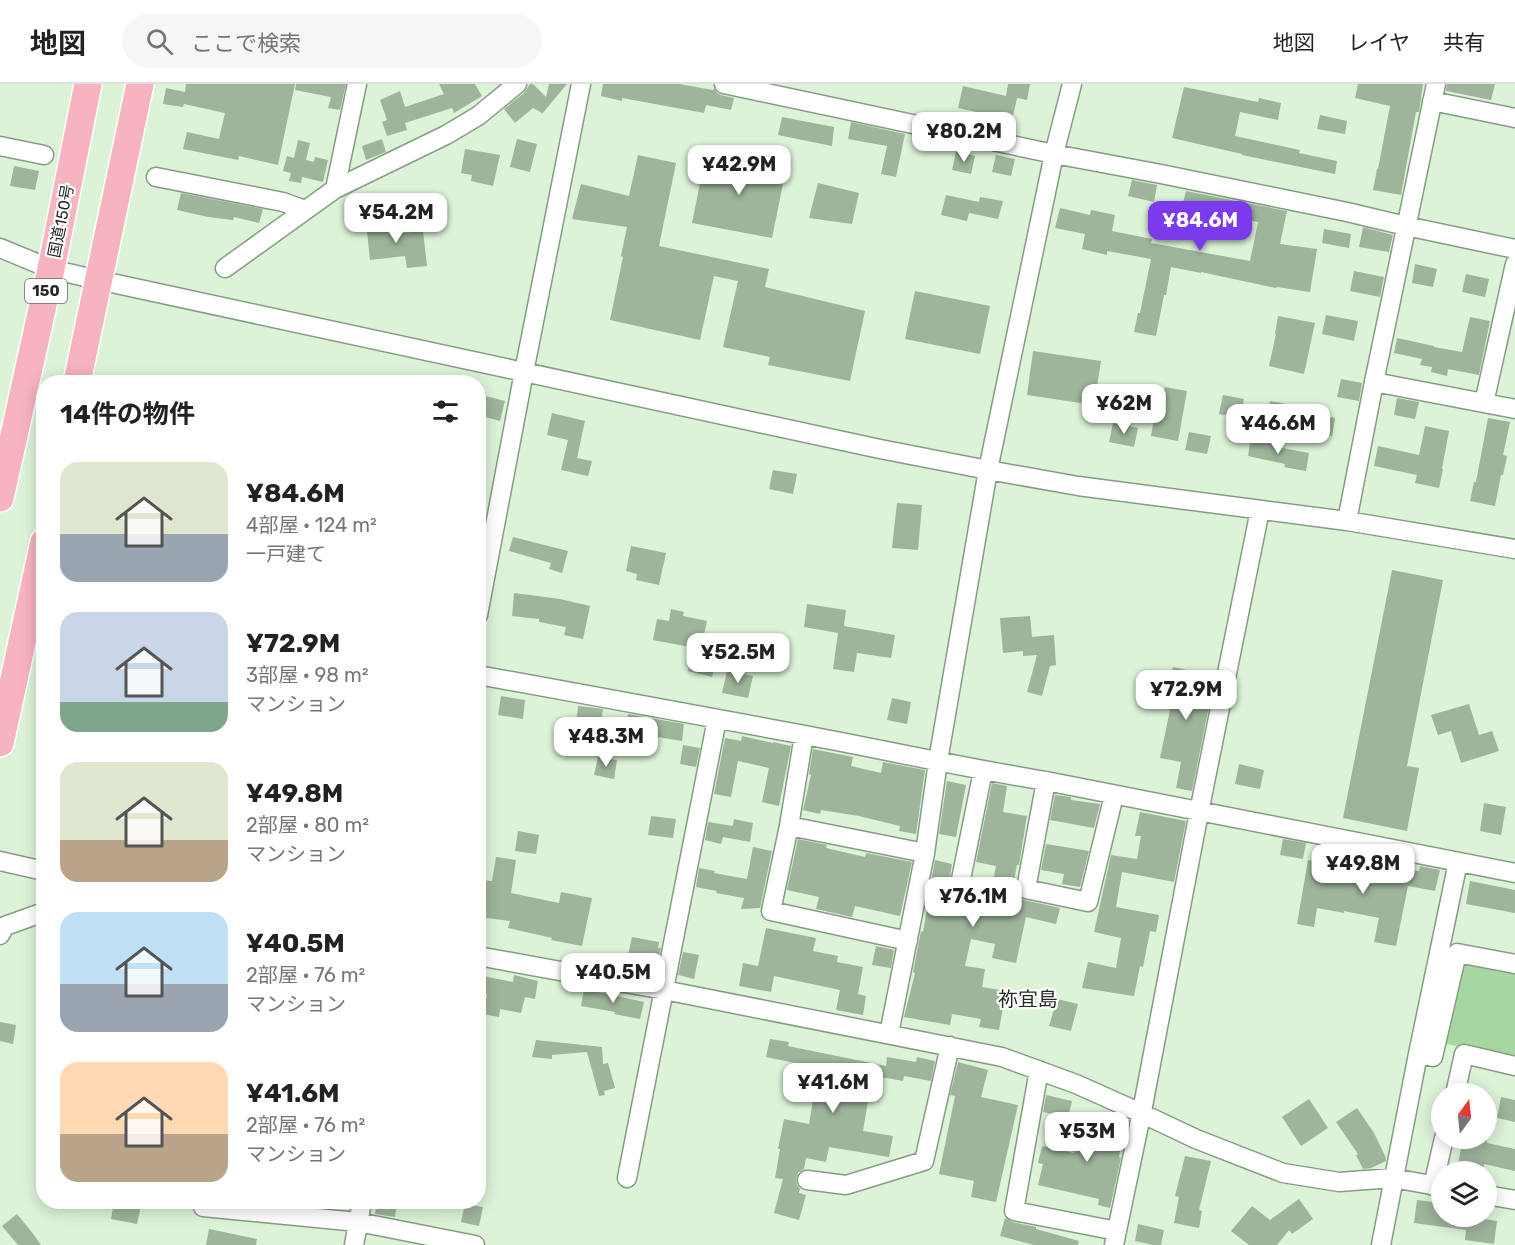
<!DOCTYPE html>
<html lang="ja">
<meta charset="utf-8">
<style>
:root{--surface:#fff;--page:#f6f6f6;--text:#222;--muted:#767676;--line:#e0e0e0;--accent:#7c3aed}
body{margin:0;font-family:Rubik,"Noto Sans JP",sans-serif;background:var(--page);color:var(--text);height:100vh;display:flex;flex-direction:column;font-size:22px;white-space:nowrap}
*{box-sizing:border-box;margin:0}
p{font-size:20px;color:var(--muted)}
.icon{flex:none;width:33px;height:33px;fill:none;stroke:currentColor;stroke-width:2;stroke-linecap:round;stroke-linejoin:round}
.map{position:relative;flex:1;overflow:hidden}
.sheet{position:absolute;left:36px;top:291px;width:450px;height:834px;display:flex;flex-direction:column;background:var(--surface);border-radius:24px;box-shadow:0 3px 15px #0003}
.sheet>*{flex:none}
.needle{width:39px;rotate:15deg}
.tools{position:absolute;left:1431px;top:999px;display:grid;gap:12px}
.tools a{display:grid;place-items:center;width:66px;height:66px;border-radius:50%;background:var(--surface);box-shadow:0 3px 15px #0003;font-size:30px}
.price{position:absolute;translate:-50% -51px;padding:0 14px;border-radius:12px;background:#fff;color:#222;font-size:20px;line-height:39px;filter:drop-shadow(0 2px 3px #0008)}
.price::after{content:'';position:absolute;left:50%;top:36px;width:18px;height:14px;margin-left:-9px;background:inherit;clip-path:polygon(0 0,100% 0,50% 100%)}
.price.active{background:var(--accent);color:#fff}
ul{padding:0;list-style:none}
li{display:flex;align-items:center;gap:18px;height:150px;padding:0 24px}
li span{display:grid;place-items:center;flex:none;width:168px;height:120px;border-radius:18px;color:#555}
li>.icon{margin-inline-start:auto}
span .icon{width:72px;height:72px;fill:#fffc;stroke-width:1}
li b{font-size:26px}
h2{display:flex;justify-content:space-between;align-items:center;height:72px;padding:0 24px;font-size:26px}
header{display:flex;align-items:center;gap:36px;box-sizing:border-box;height:84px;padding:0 30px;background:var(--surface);border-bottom:2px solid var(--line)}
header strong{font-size:28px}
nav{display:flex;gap:33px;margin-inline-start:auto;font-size:21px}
.search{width:420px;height:54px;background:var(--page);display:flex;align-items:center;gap:15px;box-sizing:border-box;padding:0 21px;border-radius:33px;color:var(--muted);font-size:22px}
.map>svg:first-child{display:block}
</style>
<header>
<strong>地図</strong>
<div class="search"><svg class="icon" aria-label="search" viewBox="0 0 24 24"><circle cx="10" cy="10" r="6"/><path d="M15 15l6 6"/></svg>ここで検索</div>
<nav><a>地図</a><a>レイヤ</a><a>共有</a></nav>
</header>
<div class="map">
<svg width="1515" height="1161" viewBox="0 0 1515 1161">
<rect width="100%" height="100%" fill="#dcf3d8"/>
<path fill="#a7d7a0" d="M1460,875L1515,887V975L1442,959Z"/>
<path fill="#9eb49b" d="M186,0H295L278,81L239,72L238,76L183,65L187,48L219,55L225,29L184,20L183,23L163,20L166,4L185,8Z
M296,0H346L340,26L328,24L331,13L295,6Z
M439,0H475L482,12L454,29L452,24L405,39L407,46L387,52L382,38L387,36L380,16L400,7L405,23L444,10Z
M530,0H533L546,13L549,0H567L541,31L542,29L533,24L515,39L504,25L524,9Z
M603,0H679L713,6L714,4L717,9L721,11L734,14L731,26L706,21L704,29L622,14V17L601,12Z
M1008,0H1030L1027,16L1017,14L1010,46L993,42L995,32L958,24L963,2L1006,12Z
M1358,0H1423L1419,28H1416L1401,111L1373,106L1377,85H1378L1390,22L1355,14Z
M1447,0H1495L1491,16L1446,7Z
M1184,3L1258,18L1259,14L1281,19L1278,36L1240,28L1235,52L1300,66L1299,69L1337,77L1335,90L1242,71V70L1172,54Z
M1320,31L1347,37L1345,50L1317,45Z
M782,33L834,43L832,62L778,51Z
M851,38L905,50L896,93L881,90L887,62L848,55Z
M382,55L386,68L366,76L362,62Z
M517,55L537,60L530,88L510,83Z
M298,56L310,59L306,76L314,78L315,73L328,76L323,98L302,93L301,99L289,97L291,89L283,87L287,72L294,74Z
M465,65L500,71L493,102L471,97L472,91L461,89Z
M956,68L975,72L971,90L952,86Z
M706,69L786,85L772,154L692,139Z
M638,71L676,79L659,162L769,185L765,203L865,227L850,297L768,281L770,273L723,263L738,197L714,192L700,256L610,236L623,173L621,172L627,143L572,135L581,100L629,112Z
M996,71L1015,75L1011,92L992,88Z
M14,82L39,87L35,106L10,102Z
M1132,96L1157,101L1154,118L1128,112Z
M818,99L859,109L852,140L809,134Z
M1186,107L1287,127L1280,160L1317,165L1310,208L1277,203L1276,204L1201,188V189L1171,183L1166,211H1164L1156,252L1134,248L1138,229H1140L1151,175L1107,167V171L1082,165L1085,150L1055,144L1060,124L1090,131L1091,126L1115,131L1112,147L1152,155L1151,159L1250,177L1258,138L1182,123Z
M181,109L263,125L259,139L234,133L233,136L208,133L177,126Z
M946,111L979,118L980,113L1003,117L998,135L969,129L967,137L941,131Z
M385,136V143L400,141L401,149L423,147L427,182L407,184L405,172L370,176L366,138Z
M1363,143L1393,151L1389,168L1359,163Z
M1324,145L1351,150L1349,164L1322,159Z
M1415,180L1437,185L1433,203L1412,199Z
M1354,187L1384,193L1380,213L1350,207Z
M1466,190L1489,195L1485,213L1462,208Z
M915,207L990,222L980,270L905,255Z
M1326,231L1358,237L1354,257L1322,250Z
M1278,232L1315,239L1304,290L1269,282L1276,250H1275Z
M1470,233L1490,237L1479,291L1448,285L1447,292L1431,288L1432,283L1420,281L1422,275L1394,269L1397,254L1434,262V263L1462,268Z
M1033,267L1101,277L1094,321L1027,311Z
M1341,295L1362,299L1359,317L1337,313Z
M1135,300L1165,305V303L1187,307L1178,357L1151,352L1156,323L1132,318Z
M478,310L505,317L500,337L478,331Z
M1223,311L1244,315L1241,334L1219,330Z
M1397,314L1419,318L1415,335L1394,331Z
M1270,317L1291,321V326L1335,334L1332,352L1310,348L1311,343L1266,335Z
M552,329L585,337L577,374L592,377L588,392L561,386L568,356L547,351Z
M1488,334L1510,338L1503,371L1507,372L1503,391H1501L1495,422L1470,417L1474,398H1476Z
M1113,339L1138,344L1134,363L1109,358Z
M1425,342L1449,347L1442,385H1443L1439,404L1415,399L1417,391L1374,382L1378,362L1419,371Z
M1189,348L1211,352L1207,370L1185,366Z
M1251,354L1273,358L1272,362L1309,369L1306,387L1284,383L1285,380L1248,372Z
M773,386L797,390L793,410L769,405Z
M897,419L922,421L918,466L892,464Z
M513,453L568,467L562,489L549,485L551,479L509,467Z
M631,462L666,469L659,501L636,496L637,490L626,487Z
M1392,486L1443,496L1407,682L1419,684L1407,747L1343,734Z
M514,509L560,515L590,522L583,555L564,551L566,543L539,538V535L512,532Z
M807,520L846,526L844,542L895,551L891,574L857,569L854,588L833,585L838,549L804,543Z
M671,525L684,528L683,532L707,537L701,565L653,556L657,535L669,537Z
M1030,532L1032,553L1054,551L1056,581L1050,582L1042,612L1027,608L1037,571L1023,572V567L1003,569L1000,534Z
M693,567L717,573L712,593L688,587Z
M1173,583L1215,592L1192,707L1176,704L1181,678L1160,674L1170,626L1162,624Z
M727,587L753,592L748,614L722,609Z
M501,612L525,616L523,635L498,631Z
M892,614L911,618L907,640L887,636Z
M1469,620L1479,651L1492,647L1499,667L1461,679L1451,647L1438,651L1431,631Z
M578,622L603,625L600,644L576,641Z
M628,630L684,640L682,657L657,653V651L626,646Z
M742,652L773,659V658L791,662L779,722L762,718L769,684L738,677L731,713L714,710L725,654L741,657Z
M683,661L700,664L696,683L680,680Z
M813,665L853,673L851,682L881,689L883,678L925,686L916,750L899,747L900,742L859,732L821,726L820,730L803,726L811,691L809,690Z
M598,673L617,676L614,695L594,691Z
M1239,680L1264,686L1260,705L1235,700Z
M947,697L966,701L956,753L939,750Z
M992,699L1007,702L1003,728L1027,732L1019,781H1017L1012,807H1015L1014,811L1024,816L1060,824L1056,840L1026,833L1016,879L992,874L995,860L971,855L965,882L985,885L982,903L1006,907L999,946L979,943L981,935L952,930L950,941L904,933L915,889L913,888L921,847L923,848L928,819H927L935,776L952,780L948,805L949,809L952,814L956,816H962L967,813L969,809L990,812L996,782L976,778Z
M1055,711L1071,713V716L1100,720L1094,744L1050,736Z
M1484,719L1506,723L1501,751L1480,747Z
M1140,728L1186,737L1174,798L1122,788L1116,823L1159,831L1156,848L1150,847L1143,883L1140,882L1134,912L1082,904L1088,878L1116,884L1121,854L1094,848L1111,771L1137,775L1141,752H1135Z
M651,732L676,735L673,754L648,751Z
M734,735L753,739L750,758L723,753L721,760L705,756L708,738L733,742Z
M518,747L539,751L536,770L515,767Z
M798,755L827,761L826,764L865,773L866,769L912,778L900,832L855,822L852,833L816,825L819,813L787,806Z
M1283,755L1306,759L1303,775L1280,771Z
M1046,760L1089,767L1080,803L1062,800L1064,790L1041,786Z
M753,763L772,767L760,824L741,825L744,814L716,809L717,807L696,803L699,784L715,787L714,789L747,795Z
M496,773L516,776L511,809L559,819L561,808L592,814L582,862L551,856L552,854L508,844L510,837L478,833V796L492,797Z
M1308,776L1324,778L1323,784L1359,790L1360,783L1391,789L1392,783L1419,787L1420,782L1440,786L1435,807L1408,802L1396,862L1374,858L1379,834L1344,827V829L1317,824L1314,843L1297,840Z
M1470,797L1515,806V829L1466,820Z
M766,844L816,854L813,867L838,872L837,878L863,883L858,910L866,912L863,931L836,926L840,906L774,892L771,908L739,902L743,879L758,882Z
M632,853L659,858L658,864H661L658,876L628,871Z
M876,862L894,866L891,884L872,881Z
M683,868L699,871L694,895L678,891Z
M478,891L513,898L514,891L538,897L535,915L525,913L521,929L500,925L499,933L483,930L487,910L478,908Z
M584,905L644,918L640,935L614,930L615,928L581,922Z
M1057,915L1078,920L1071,947L1049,942Z
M0,938L16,941L13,960L0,957Z
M770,955L789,958L788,962L886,982L887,973L916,978L917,973L935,977L931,997L904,992L903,997L870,991L865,1016L868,1017L863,1047L893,1052L889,1073L829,1063L826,1078L806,1074L804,1085L798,1089L796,1095L797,1101L800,1105L799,1109L806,1111L799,1136L774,1129L783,1095L775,1094L780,1065H778L784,1035L809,1040L818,987L794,983L795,979L766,973Z
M536,956L602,963L603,980L608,979L615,1004L604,1007L605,1011L599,1012L587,968L552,971V975L532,973Z
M958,978L988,986L981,1013L1018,1021L996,1118L971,1113L974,1097L939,1090L955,1012L950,1011Z
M1046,1011L1072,1017L1068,1033L1043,1028Z
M1501,1013L1515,1016V1038L1497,1034Z
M1309,1015L1328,1044L1301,1062L1282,1033Z
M1357,1024L1374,1049L1386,1074V1077L1371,1084L1363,1085L1356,1071L1358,1070L1336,1038Z
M1101,1031L1126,1036L1119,1073L1121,1074L1110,1124L1098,1121L1099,1115L1038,1101L1043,1080L1038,1079L1042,1062L1074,1069L1079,1049L1097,1053Z
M1463,1054H1487V1059L1515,1065V1087L1484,1080L1483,1088H1471L1457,1085Z
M1185,1072L1211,1077L1199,1126L1202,1127L1199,1144L1174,1139L1179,1113L1175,1112Z
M1299,1115L1313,1135L1292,1150L1289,1146L1277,1161H1249L1231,1147L1252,1122L1270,1136Z
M1417,1116L1442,1119V1132H1465L1497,1137L1494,1160L1465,1156L1466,1146L1414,1139Z
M114,1118L141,1122L137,1140L111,1135Z
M377,1118H397L395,1133L375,1130Z
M465,1120L483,1123L479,1142L461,1138Z
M17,1130L34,1151L41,1161H18L2,1142Z
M1005,1134L1012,1138L1036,1143V1145L1079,1157L1078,1161H1034L1000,1152Z
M1138,1140L1164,1146L1161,1161H1153L1135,1157Z
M209,1145L257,1155L256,1161H206Z"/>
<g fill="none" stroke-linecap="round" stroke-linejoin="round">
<defs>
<path id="minor" d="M724,0L1054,70L1161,90L1347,128L1406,142L1515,165
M1432,17L1515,34
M0,62L44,71
M156,93L283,118L305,126
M335,105L357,0
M0,164L51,185L98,196L880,365L988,386L1078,402L1347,437L1515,465
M225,184L335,105L446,51L478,32L517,0
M1374,298L1515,325
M1484,319L1515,180
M1347,437L1374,298L1436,0
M478,531L524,288L581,0
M478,591C587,611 696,630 805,651C885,666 965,684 1046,697L1515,789
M804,651L789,742L925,769
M1046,697L1026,805L1088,818L1114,711
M789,742L771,827L908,857
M0,777L44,787
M959,805L983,687
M0,851L5,842L44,828
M478,872L664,906L1002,973L1076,1000L1141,1029L1196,1055L1283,1089L1339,1098L1393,1094L1442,1103
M889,950L925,769L938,677L988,386L1054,70L1072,0
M1418,970L1433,973L1457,869L1515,880
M1039,986L1014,1127L1117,1147
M1455,1010L1464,970L1515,982
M627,1094L717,635
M807,1096L846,1101L924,1077L950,962
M1433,1102L1444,1054
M1486,1111L1515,1116
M203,1123L358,1138L475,1161
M354,1161L362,1118
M1114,1161L1143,1022L1199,728L1260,426
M1381,1161L1418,970L1458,778"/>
<path id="highway" d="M77,298L140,0
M0,414L51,185L88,0
M0,659L44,458"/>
</defs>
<use href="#minor" stroke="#879c84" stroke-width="21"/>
<use href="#highway" stroke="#fff" stroke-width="30"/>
<use href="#minor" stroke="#fff" stroke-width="18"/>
<use href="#highway" stroke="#f6b3c0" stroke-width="27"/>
</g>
<g text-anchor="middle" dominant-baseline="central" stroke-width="4.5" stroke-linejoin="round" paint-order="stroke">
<rect fill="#fff" stroke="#656b64" stroke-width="1.5" x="25" y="195" width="42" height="24" rx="4.5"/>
<g font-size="15" font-weight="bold" fill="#232c22">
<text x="46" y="207">150</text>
</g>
<g font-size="16" fill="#232c22" stroke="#fff">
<text transform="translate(61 137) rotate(-79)">国道150号</text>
</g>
<g font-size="20" fill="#232c22" stroke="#fff">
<text x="1028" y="915">祢宜島</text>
</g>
</g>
</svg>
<div class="tools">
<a><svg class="needle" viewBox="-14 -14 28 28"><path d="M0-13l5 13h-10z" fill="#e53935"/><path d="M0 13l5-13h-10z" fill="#767676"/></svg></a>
<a><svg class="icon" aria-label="layers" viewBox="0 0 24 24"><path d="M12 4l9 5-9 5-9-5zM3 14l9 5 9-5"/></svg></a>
</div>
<b class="price" style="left:964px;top:79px">¥80.2M</b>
<b class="price" style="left:739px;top:112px">¥42.9M</b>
<b class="price" style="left:396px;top:160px">¥54.2M</b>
<b class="price active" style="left:1200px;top:168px">¥84.6M</b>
<b class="price" style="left:1124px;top:351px">¥62M</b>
<b class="price" style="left:1278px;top:371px">¥46.6M</b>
<b class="price" style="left:738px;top:600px">¥52.5M</b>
<b class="price" style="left:1186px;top:637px">¥72.9M</b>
<b class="price" style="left:606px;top:684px">¥48.3M</b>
<b class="price" style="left:1363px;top:811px">¥49.8M</b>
<b class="price" style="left:973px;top:844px">¥76.1M</b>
<b class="price" style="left:613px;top:920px">¥40.5M</b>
<b class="price" style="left:833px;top:1030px">¥41.6M</b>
<b class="price" style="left:1087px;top:1079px">¥53M</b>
<section class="sheet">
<h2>14件の物件<svg class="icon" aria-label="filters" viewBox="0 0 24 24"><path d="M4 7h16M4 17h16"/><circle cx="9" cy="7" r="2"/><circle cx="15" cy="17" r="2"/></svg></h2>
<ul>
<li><span style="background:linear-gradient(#dfe7d0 60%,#9aa5b1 0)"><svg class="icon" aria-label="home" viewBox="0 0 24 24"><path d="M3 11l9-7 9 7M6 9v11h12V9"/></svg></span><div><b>¥84.6M</b><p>4部屋 · 124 m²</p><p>一戸建て</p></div></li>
<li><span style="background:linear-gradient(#c9d6e8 75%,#7fa58c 0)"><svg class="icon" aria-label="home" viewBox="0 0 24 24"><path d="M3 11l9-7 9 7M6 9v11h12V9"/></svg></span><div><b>¥72.9M</b><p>3部屋 · 98 m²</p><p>マンション</p></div></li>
<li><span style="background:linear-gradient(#dfe7d0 65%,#b9a48a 0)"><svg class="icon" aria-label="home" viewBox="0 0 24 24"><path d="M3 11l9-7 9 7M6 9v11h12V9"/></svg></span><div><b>¥49.8M</b><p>2部屋 · 80 m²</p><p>マンション</p></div></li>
<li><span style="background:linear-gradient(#bfe0f5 60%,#9aa5b1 0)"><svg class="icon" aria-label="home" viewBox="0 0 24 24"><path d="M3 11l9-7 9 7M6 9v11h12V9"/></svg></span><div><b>¥40.5M</b><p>2部屋 · 76 m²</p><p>マンション</p></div></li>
<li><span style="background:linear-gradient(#ffd9b3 60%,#b9a48a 0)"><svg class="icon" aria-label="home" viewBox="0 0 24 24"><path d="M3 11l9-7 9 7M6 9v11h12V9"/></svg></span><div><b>¥41.6M</b><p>2部屋 · 76 m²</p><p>マンション</p></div></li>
</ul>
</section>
</div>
